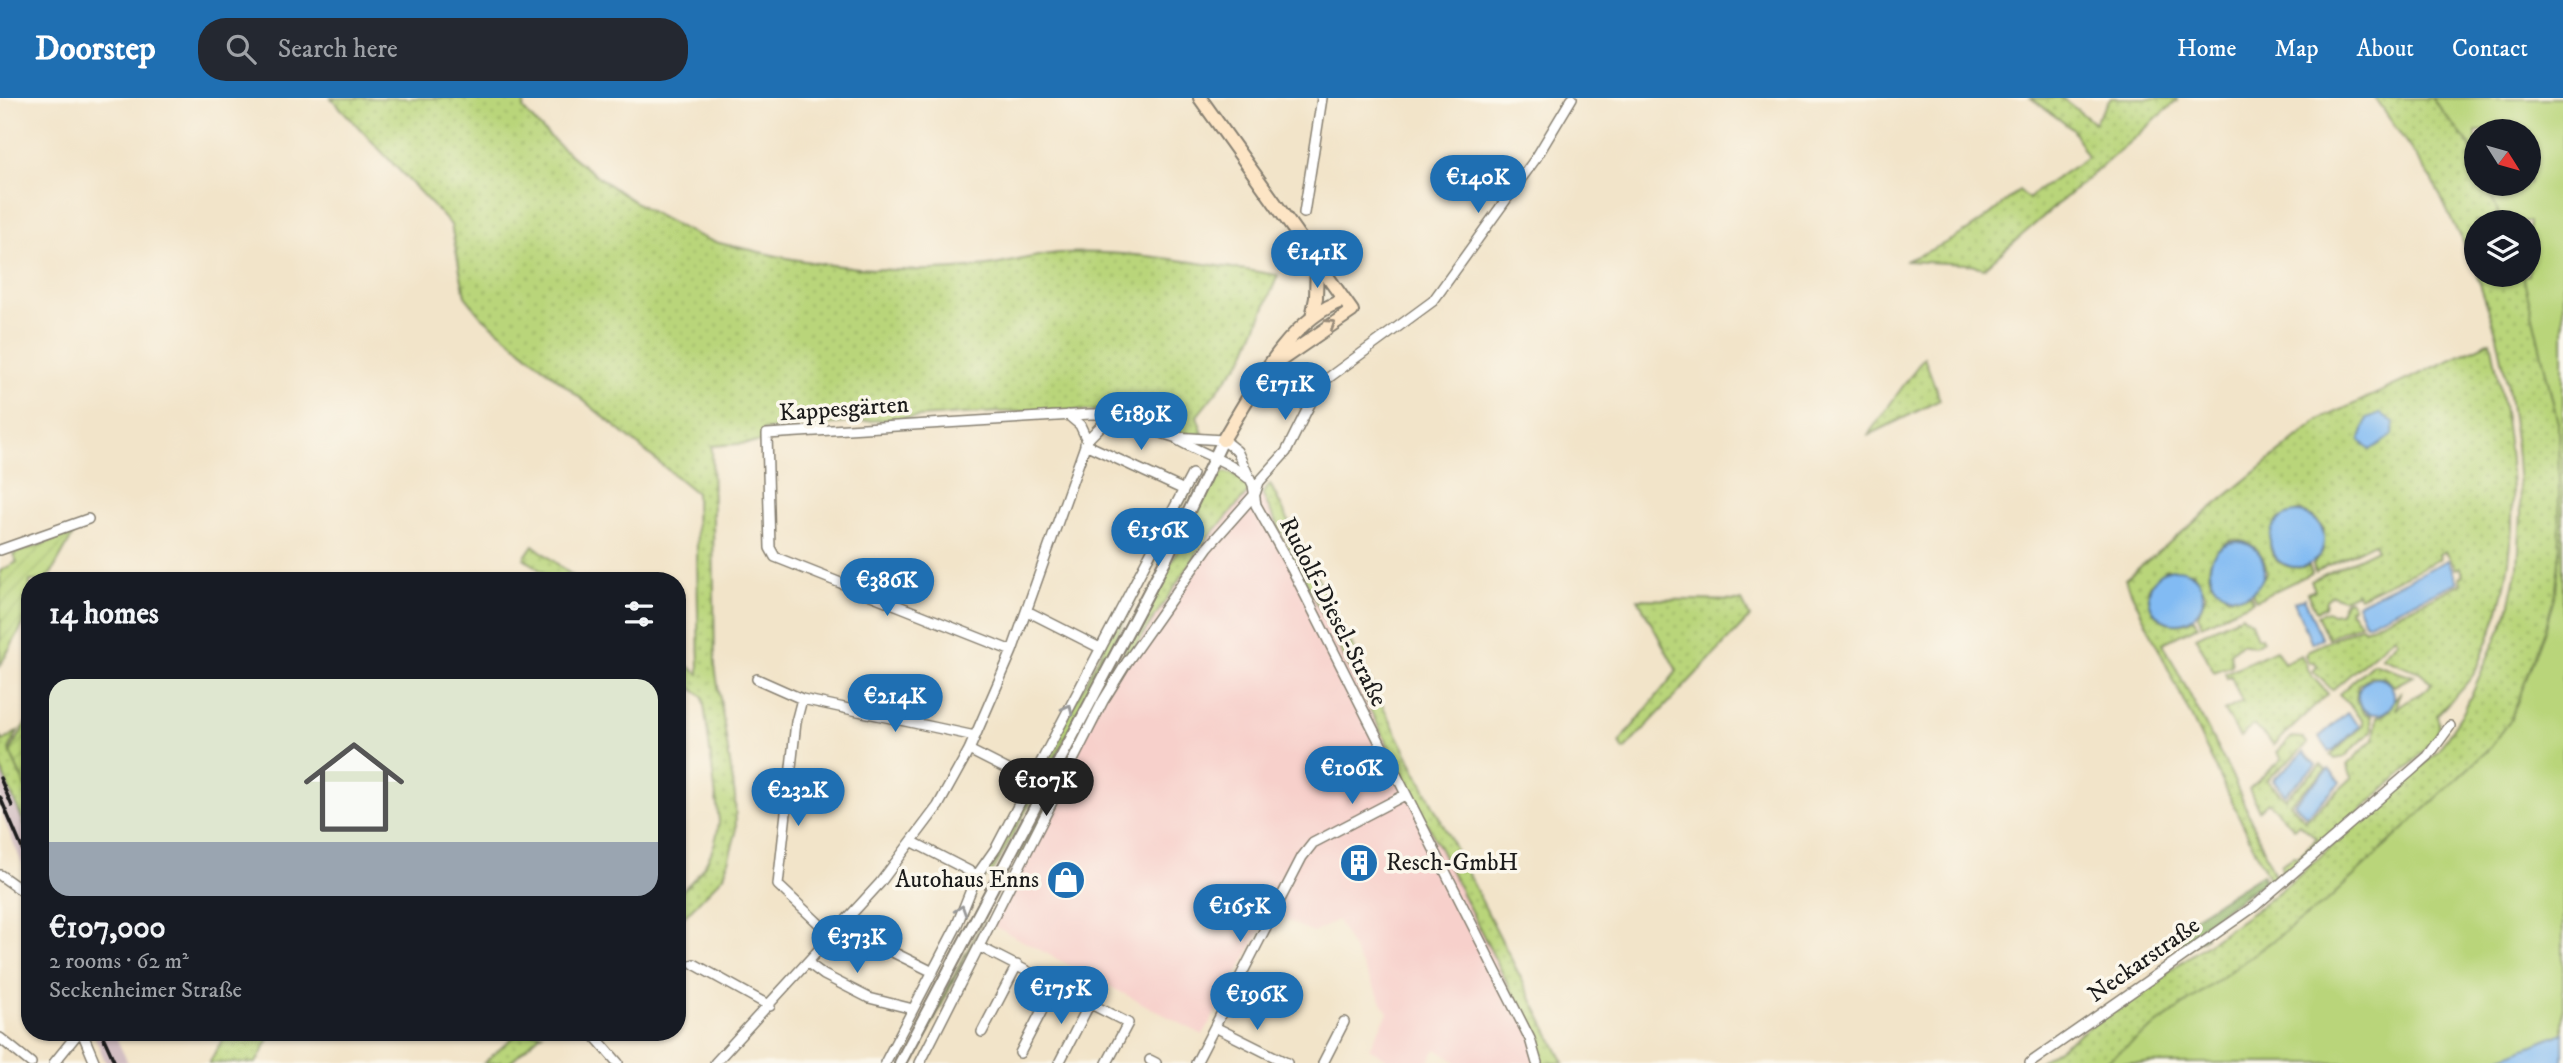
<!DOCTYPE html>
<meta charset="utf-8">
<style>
:root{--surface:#171b24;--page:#242831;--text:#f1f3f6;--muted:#9ea1a6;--accent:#1f6fb2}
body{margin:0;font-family:"IM FELL DW Pica",serif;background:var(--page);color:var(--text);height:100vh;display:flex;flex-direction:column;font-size:26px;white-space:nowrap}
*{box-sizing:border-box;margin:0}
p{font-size:23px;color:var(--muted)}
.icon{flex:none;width:38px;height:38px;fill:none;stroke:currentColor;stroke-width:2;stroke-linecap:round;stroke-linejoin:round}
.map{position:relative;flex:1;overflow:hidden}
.sheet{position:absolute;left:21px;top:474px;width:665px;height:469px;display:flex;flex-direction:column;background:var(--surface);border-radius:28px;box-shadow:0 2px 5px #0004}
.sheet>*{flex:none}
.needle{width:46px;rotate:127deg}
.tools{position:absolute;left:2464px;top:21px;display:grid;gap:14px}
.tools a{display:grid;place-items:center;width:77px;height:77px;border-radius:50%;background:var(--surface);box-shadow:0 2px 5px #0004;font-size:35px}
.price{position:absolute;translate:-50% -60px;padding:0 16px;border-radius:24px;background:var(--accent);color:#fff;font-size:23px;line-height:46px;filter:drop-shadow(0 2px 4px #0008)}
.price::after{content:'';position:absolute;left:50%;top:42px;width:21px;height:16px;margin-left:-10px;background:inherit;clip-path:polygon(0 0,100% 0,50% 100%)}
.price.selected{background:#222;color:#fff}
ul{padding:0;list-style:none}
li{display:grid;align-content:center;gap:14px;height:371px;padding:0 28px}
li span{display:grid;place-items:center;height:217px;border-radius:21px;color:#555}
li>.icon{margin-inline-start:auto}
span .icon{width:126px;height:126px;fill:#fffc;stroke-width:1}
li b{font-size:30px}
h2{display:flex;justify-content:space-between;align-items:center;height:84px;padding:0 28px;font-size:30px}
header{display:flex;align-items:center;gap:42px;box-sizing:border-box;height:98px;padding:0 35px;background:var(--accent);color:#fff}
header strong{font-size:33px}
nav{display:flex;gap:38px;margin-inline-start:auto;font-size:24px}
.search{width:490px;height:63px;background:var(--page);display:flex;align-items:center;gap:18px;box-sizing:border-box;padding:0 24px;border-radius:28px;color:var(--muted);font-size:26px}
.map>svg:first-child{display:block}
</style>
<header>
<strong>Doorstep</strong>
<div class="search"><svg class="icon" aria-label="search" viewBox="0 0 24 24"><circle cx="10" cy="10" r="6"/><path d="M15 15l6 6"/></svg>Search here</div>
<nav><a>Home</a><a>Map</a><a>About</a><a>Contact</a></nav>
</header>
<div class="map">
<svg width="2563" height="965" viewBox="0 0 2563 965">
<defs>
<pattern id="grass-dots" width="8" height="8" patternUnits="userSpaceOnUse" patternTransform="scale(1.75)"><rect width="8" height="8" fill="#b9d57a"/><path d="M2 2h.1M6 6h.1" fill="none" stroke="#9eb669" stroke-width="1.8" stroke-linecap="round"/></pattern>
<pattern id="forest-crowns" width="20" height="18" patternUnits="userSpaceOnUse" patternTransform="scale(1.75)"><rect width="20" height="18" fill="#92b66a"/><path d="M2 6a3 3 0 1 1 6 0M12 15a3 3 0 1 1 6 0" fill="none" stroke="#769356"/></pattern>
<pattern id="garden-furrows" width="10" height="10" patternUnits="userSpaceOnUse" patternTransform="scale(1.75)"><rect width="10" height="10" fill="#b9d57a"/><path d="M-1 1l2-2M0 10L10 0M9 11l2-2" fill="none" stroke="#9eb669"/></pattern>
</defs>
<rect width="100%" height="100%" fill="#fbf7ec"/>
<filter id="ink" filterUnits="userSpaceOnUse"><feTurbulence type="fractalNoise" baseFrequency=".0143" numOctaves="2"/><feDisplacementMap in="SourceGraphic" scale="14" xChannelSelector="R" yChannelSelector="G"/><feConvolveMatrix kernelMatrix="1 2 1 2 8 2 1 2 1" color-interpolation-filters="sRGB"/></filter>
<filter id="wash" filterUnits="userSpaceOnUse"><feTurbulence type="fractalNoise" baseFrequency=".00686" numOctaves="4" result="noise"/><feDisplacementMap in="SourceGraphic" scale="28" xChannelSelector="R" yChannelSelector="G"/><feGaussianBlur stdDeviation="1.57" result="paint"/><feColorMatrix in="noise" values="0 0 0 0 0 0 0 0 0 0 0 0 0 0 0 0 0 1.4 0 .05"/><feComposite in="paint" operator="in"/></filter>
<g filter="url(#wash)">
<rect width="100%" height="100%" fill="#f2e4c9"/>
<path fill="#f7d0cb" d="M1251,391L1262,396L1276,424L1529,929L1541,965H1458L1436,951L1428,965H1393L1369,950L1388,915L1337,822L1313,835L1271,814L1203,937L994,828L1018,769L1102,598L1204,445Z"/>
<path fill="#d2bec2" d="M0,669L30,739V785L0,712Z
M93,935H114L128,965H106Z"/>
<path fill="url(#grass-dots)" stroke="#6a784b" stroke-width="2" fill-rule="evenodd" d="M331,0H526L523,11C570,64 643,116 709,142C724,147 740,149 755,153C830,171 911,177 988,168C1012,165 1036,156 1061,155C1133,151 1207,167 1278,177L1244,259L1197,318L1203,336C1167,341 1137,314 1100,313C988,310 874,323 763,332V344L712,348L715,568L735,698L736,735L724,778L677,826V797C702,776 716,755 719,723L703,599L677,579V560L699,576L696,395L481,218L465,198L451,127Z
M2031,0H2062L2094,25L2111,0H2176L2177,3L1984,170L1966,166L1905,163C1955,143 1979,128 2019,92L2029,101L2034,95L2088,59L2072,31Z
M2375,0H2563V935L2488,965H2038L2257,811L2302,775L2437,654L2464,613L2508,514L2518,469L2521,416L2516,348L2508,290L2497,237L2477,177H2529V124H2476V173L2433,83ZM2476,33H2529V86H2476Z
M2491,243C2511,342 2528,447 2488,543C2483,554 2480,567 2473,577C2463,591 2449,604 2437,617C2438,621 2440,629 2438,633C2431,657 2309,756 2283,779L2281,767L2293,758L2298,759L2317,740L2299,726L2294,730L2268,704L2259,712L2249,691L2282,661L2277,654L2292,639L2303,640L2308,646L2267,682L2285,700L2321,667L2326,672L2290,705L2305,722L2352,680L2347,667L2374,641L2377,619C2392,616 2391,603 2400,595L2396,612C2405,599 2422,600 2432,585L2420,574L2381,559L2398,543L2395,538L2332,592L2313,573L2318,568L2314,564L2309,565L2305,557L2309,552L2362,528L2364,531C2397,516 2429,502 2462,485L2460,479L2464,477L2460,469L2456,471L2446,453L2439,456L2440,461L2360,499L2357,495L2343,501L2332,497L2326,502L2325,509L2316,513L2307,495L2315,492L2311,483L2377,451L2374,445L2315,474L2313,467L2323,453L2324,431L2314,419L2301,413L2278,421C2259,449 2275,476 2309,468L2312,475L2256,502L2252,495L2267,475C2264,453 2252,442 2231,442C2214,451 2205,464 2211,484L2228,499L2250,497L2253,503L2202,527L2198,518L2206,496L2193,474L2166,471L2149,487C2144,517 2167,534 2194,521L2198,528L2163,545L2232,678L2277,782L2272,787L2125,481L2319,322Z
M1924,259L1940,302L1867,338Z
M1225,374L1239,378L1251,391L1204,445L1102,598L1018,769V757L1215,381Z
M1270,386L1564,965H1541L1529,929L1262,396Z
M1185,393L1189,395L1060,650L991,777L984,780Z
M533,447L579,483H554L524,460Z
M1638,501L1742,503L1750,519L1624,652L1619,645L1677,573Z
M2350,502L2353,509L2349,511L2361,525L2328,540L2317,517L2327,513L2332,516L2340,515L2345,503Z
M2242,517L2251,524L2257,540L2261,539L2263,543L2255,548L2241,545L2230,555L2232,567L2214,574L2196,539Z
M2276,552L2284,565L2301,557L2311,577L2328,596L2274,647L2254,627L2240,639L2224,613L2242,604L2231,578L2227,580L2225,575Z
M2373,565L2413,578L2394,588L2385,580L2371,578L2358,587L2356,602L2364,615L2371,618L2372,633L2344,659L2335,661L2331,657L2362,629L2363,622L2339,596Z
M18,633L9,651L30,698V739L0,669V637L3,643Z
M984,821L914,963L908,965Z
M227,934H272V935L256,965H209Z
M518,935H542L509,965H484Z"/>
<path fill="url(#forest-crowns)" stroke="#576943" stroke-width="2" d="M2262,776L2265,783L2201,828L2206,839L2186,851L2175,831Z"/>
<path fill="#b9d57a" stroke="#6a784b" stroke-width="2" d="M2431,0H2563V965H2104L2326,804L2490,650L2510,623L2545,532L2556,491L2560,455L2558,325L2523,177H2529V124H2502L2486,86H2529V33H2476V62L2470,47Z"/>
<path fill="url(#garden-furrows)" stroke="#6a784b" stroke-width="2" d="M74,435L47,483H30V514L0,568V473L17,464L13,456Z
M30,618V698L10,654Z"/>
<path fill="#82bbf3" stroke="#4f6c88" stroke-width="2" d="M2380,315L2394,324L2393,337L2370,352L2360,342L2367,320Z
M2270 442a27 27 0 1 1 54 0a27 27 0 1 1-54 0Z
M2210 471a27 27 0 1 1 54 0a27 27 0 1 1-54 0Z
M2448,462L2458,484L2366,526L2357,506Z
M2149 498a27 27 0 1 1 54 0a27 27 0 1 1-54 0Z
M2304,500L2322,541L2312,545L2294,504Z
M2358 598a18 18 0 1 1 36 0a18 18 0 1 1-36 0Z
M2347,615L2360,628L2333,653H2329L2319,639Z
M2304,654L2316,667L2285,696L2273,682Z
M2329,671L2341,684L2306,718L2294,705Z
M2563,935V965H2488Z"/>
</g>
<g filter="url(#ink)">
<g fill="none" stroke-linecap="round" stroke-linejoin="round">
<defs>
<path id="minor" d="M1304,115L1322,0
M1068,317L1080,327L1087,342
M1178,342C1202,356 1227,362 1248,380
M1085,346L1182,391
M0,452L88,421
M1027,513L1100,550
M1012,553L775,459L770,450L767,336L1090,316H1102L1174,339L1223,342L1237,353L1253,387L1256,407L1292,471L1530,941L1537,965
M757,581L802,601
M969,652L1030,683
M913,744L977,777
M0,777L24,794L30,809
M840,828L933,874
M832,838L778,787L796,624L802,601L975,638
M980,849L1128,925L1107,965
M808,865L824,877L869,900L913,911
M694,866L770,908
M1215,929L1287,965
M82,934L95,965
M591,934L618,965
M982,934L1017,867
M0,940L31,965
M1020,955L1055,887
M1150,962L1156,965
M54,965L79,934
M715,965L880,785L938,708L969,652L1012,553L1087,342L1103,326L1117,321
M885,965L956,829L977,777L996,750L1192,376
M920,965L1103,603L1127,564L1208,449L1255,396L1259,384L1286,354L1320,286L1433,203L1536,60L1572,0
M1059,965L1090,905
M1196,965L1302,759L1313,745L1405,697
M1323,965L1344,924
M2030,965L2255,808L2411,673L2428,658L2450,628"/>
<path id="tertiary" d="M900,965L1166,461L1223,342"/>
<path id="secondary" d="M1200,0L1352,213L1272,268
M1312,219L1316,200L1317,163
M1223,342C1252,294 1289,220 1344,202"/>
</defs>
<use href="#minor" stroke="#878072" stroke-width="12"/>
<use href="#tertiary" stroke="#878072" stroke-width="14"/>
<use href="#secondary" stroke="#878072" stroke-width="16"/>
<use href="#minor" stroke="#fff" stroke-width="9"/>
<use href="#tertiary" stroke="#fff" stroke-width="10"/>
<use href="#secondary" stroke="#fde5c5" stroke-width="12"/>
<path stroke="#1c1c1c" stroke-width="3.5" d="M0,680L12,708
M0,699L30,769
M101,934L115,965"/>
</g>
<defs><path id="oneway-chevron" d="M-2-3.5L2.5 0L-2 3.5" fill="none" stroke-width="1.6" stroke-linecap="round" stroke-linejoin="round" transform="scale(1.75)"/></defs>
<use stroke="#988b79" href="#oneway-chevron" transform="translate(1331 226) rotate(-32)"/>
<g stroke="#999">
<use href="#oneway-chevron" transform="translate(1068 611) rotate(-62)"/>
<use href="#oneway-chevron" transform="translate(961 812) rotate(-71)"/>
</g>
</g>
<defs>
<symbol id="building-disc" viewBox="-11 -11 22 22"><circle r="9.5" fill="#1f6fb2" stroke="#fbf7ec"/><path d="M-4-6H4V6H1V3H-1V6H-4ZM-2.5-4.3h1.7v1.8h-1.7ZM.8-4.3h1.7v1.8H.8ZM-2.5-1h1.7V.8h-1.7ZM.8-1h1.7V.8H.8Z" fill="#fff"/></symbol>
<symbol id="shop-disc" viewBox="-11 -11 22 22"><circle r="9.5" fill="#1f6fb2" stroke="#fbf7ec"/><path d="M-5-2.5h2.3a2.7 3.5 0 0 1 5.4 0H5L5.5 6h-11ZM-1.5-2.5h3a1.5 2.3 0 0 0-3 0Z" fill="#fff"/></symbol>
</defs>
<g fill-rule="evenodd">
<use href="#building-disc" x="1337" y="743" width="44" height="44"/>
<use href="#shop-disc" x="1044" y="760" width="44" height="44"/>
</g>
<g text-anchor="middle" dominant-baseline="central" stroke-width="7" stroke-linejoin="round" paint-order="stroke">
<g font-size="24" fill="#1c1c1c" stroke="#fbf7ec">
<text transform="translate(844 311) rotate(-4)">Kappesgärten</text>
<text transform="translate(1333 514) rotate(63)">Rudolf-Diesel-Straße</text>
<text transform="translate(2144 862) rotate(-35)">Neckarstraße</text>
</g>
<g font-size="24" fill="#1c1c1c" stroke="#fbf7ec" text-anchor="start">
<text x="1386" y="765">Resch-GmbH</text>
<text x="1039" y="782" text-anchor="end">Autohaus Enns</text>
</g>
</g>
</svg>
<div class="tools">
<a><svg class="needle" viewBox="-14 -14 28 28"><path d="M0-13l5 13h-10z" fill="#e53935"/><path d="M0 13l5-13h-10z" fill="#9ea1a6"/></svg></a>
<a><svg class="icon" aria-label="layers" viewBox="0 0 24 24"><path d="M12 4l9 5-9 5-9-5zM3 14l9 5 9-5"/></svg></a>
</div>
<b class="price" style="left:1478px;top:117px">€140K</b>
<b class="price" style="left:1317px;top:192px">€141K</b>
<b class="price" style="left:1285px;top:324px">€171K</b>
<b class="price" style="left:1141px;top:354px">€189K</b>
<b class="price" style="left:1158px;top:470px">€156K</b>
<b class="price" style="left:887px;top:520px">€386K</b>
<b class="price" style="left:895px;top:636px">€214K</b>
<b class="price" style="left:1352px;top:708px">€106K</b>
<b class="price selected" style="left:1046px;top:720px">€107K</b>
<b class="price" style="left:798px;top:730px">€232K</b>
<b class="price" style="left:1240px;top:846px">€165K</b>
<b class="price" style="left:857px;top:877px">€373K</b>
<b class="price" style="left:1061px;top:928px">€175K</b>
<b class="price" style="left:1257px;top:934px">€196K</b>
<section class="sheet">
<h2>14 homes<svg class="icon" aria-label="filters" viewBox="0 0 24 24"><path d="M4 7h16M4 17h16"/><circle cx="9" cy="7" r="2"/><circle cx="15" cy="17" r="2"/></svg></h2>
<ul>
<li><span style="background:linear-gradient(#dfe7d0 75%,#9aa5b1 0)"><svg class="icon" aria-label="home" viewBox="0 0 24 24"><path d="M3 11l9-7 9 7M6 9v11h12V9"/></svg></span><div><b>€107,000</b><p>2 rooms · 62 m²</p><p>Seckenheimer Straße</p></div></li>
</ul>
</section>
</div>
